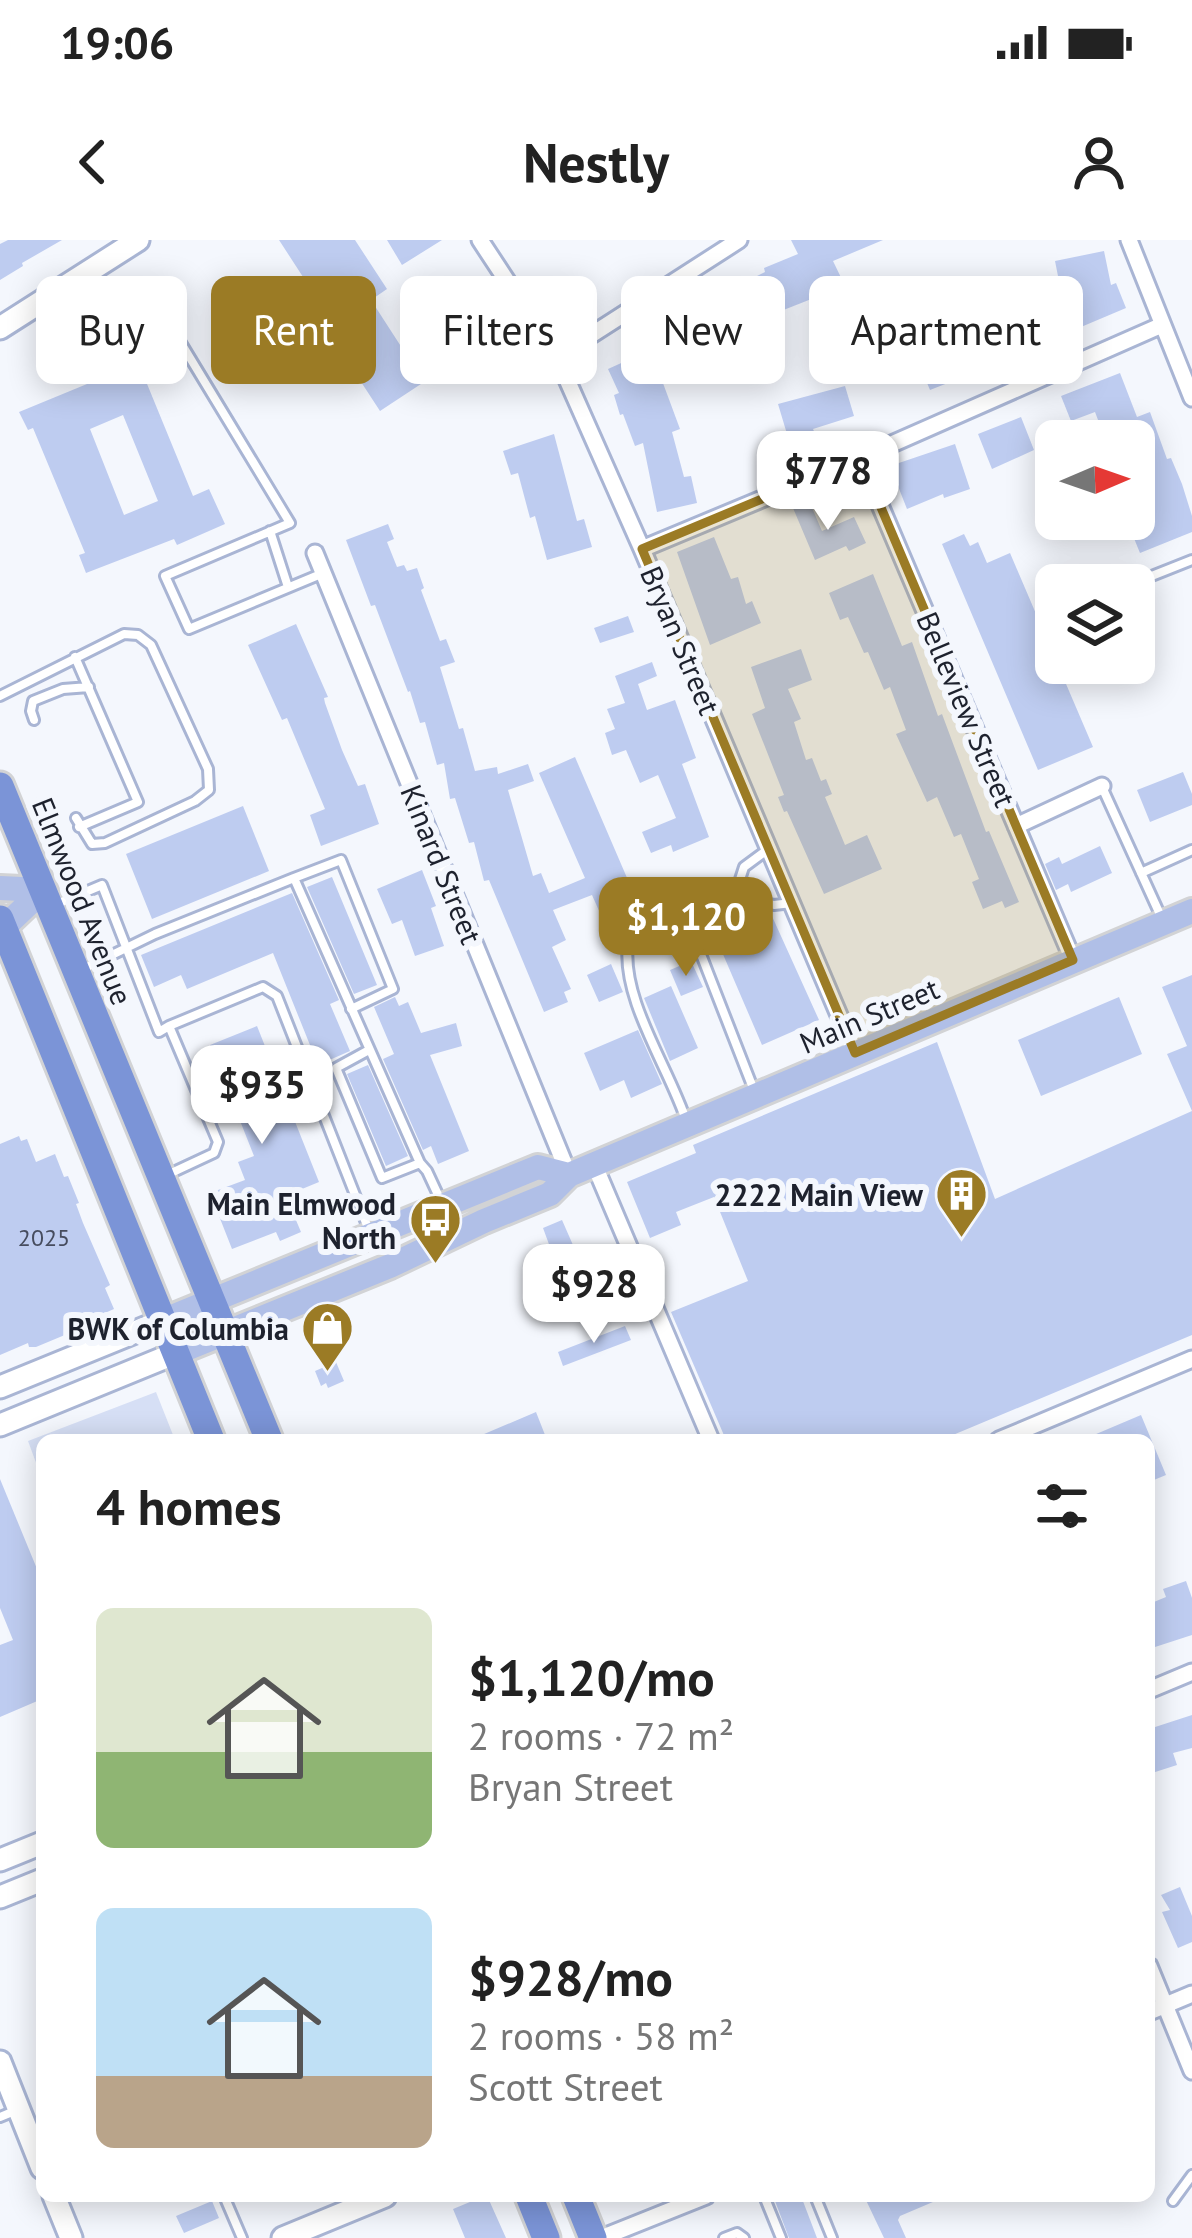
<!DOCTYPE html>
<meta charset="utf-8">
<style>
:root{--surface:#fff;--page:#f2f2f2;--text:#222;--muted:#767676;--accent:#9b7b25}
body{margin:0;font-family:"PT Sans",sans-serif;background:var(--page);color:var(--text);height:100vh;display:flex;flex-direction:column;font-size:45px;white-space:nowrap}
*{box-sizing:border-box;margin:0}
p{font-size:39px;color:var(--muted)}
.icon{flex:none;width:66px;height:66px;fill:none;stroke:currentColor;stroke-width:2;stroke-linecap:round;stroke-linejoin:round}
.map{position:relative;flex:1;overflow:hidden}
.panel{position:absolute;left:36px;top:1194px;width:1119px;height:768px;display:flex;flex-direction:column;background:var(--surface);border-radius:18px;box-shadow:0 6px 30px #0003}
.panel>*{flex:none}
.banner{position:absolute;left:36px;top:36px;width:1122px;height:108px;display:flex;gap:24px}
.needle{width:78px;rotate:88deg}
.buttons{position:absolute;left:1035px;top:180px;display:grid;gap:24px}
.buttons a{display:grid;place-items:center;width:120px;height:120px;border-radius:18px;background:var(--surface);box-shadow:0 6px 30px #0003;font-size:60px}
.price{position:absolute;translate:-50% -102px;padding:0 27px;border-radius:24px;background:#fff;color:#222;font-size:39px;line-height:78px;filter:drop-shadow(0 3px 6px #0008)}
.price::after{content:'';position:absolute;left:50%;top:72px;width:36px;height:27px;margin-left:-18px;background:inherit;clip-path:polygon(0 0,100% 0,50% 100%)}
.price.active{background:var(--accent);color:#fff}
ul{padding:0;list-style:none}
li{display:flex;align-items:center;gap:36px;height:300px;padding:0 60px}
li span{display:grid;place-items:center;flex:none;width:336px;height:240px;border-radius:18px;color:#555}
li>.icon{margin-inline-start:auto}
span .icon{width:144px;height:144px;fill:#fffc;stroke-width:1}
li b{font-size:51px}
h2{display:flex;justify-content:space-between;align-items:center;height:144px;padding:0 60px;font-size:51px}
.chip{padding:0 42px;border-radius:18px;background:var(--surface);box-shadow:0 6px 30px #0003;font-size:42px;line-height:108px}
.chip.active{background:var(--accent);color:#fff}
.status{display:flex;justify-content:space-between;align-items:center;height:84px;padding:0 60px;background:var(--surface);direction:ltr}
.status svg{height:33px;fill:currentColor}
header{display:flex;justify-content:space-between;align-items:center;height:156px;padding:0 60px;background:var(--surface);font-size:54px;font-weight:700}
.map>svg:first-child{display:block}
</style>
<div class="status"><b>19:06</b><svg viewBox="0 0 49 12"><path d="M0 12V9h3v3zM5 12V6h3v6zM10 12V3h3v9zM15 12V0h3v12zM26 1h20v11H26zM47 4h2v5h-2z"/></svg></div>
<header><svg class="icon" aria-label="back" viewBox="0 0 24 24"><path d="M15 5l-7 7 7 7"/></svg>Nestly<svg class="icon" aria-label="person" viewBox="0 0 24 24"><circle cx="12" cy="8" r="4"/><path d="M4 21q1-7 8-7t8 7"/></svg></header>
<div class="map">
<svg width="1192" height="1998" viewBox="0 0 1192 1998">
<rect width="100%" height="100%" fill="#f4f7fd"/>
<path fill="#d6dff5" d="M156,1152L175,1200H42V1239L28,1201Z"/>
<path fill="#beccf0" fill-rule="evenodd" d="M8,0H62L22,23L23,26L0,40V4Z
M279,0H355L387,49L371,60L424,142L380,171L335,102L342,97Z
M387,0H442L402,25Z
M791,0H883L833,21L847,50L822,63L819,56L781,71L778,65L730,89L734,97L711,106L710,103L657,127L680,189L672,192L684,237L691,236L697,263L657,272L643,203L635,206L623,174L620,175L614,155L619,153L608,129L703,86L697,71L732,57L729,50L765,32L764,28L798,14Z
M1104,11L1111,45L1116,43L1126,68L1081,87L1064,46H1060L1055,21Z
M1009,64L1017,83L1037,74L1050,101L1032,110L1029,103L1009,112L991,71Z
M938,88L958,139L930,150L909,100Z
M92,103L104,131L136,117L193,256L209,249L225,284L177,305L174,299L86,333L79,315L85,313L33,188L28,190L19,172L87,144L73,110ZM123,175L158,261L124,275L90,189Z
M1120,133L1137,177L1150,172L1167,219L1171,218L1182,244L1192,276V292L1140,313L1131,291L1150,284L1134,244V201H1106L1095,172L1071,181L1061,156Z
M845,146L854,176L813,189L816,196L790,204L778,164Z
M1021,177L1034,210L992,229L978,194Z
M554,194L577,281L584,279L592,307L547,320L535,276L530,278L518,233L511,235L503,211Z
M955,204L970,249L944,258L943,254L907,269L890,226Z
M809,261L822,291L854,277L866,303L849,311L846,306L815,320L793,268Z
M388,284L394,299L387,302L397,327L404,325L407,331L417,328L424,348L421,350L440,401L446,399L455,422L440,427L459,489L463,488L475,531L497,527L498,534L528,524L534,541L508,550L533,636L541,633L549,653L585,638L539,533L575,517L643,675L608,691L592,655L553,670L566,700L552,707L571,749L564,752L568,762L544,772L489,640L484,641L474,602L469,603L455,558L450,559L444,523L437,525L425,482L420,483L410,451L408,452L375,365L371,366L346,300Z
M964,294L970,306L978,302L987,323L1010,313L1093,507L1038,530L942,304Z
M714,297L731,339L738,337L746,364L752,361L761,383L710,405L677,312Z
M873,334L902,406L912,402L938,476L942,474L986,592L989,591L1019,662L1005,668L1002,661L983,669L972,642L979,639L961,594L954,597L937,557L927,562L896,494L906,490L890,447L884,450L868,412L864,413L848,377L840,380L829,353Z
M628,376L634,392L600,403L594,388Z
M296,384L328,457L324,458L325,463L342,510L358,546L365,544L379,584L321,606L310,575L325,569L287,478L282,480L248,405Z
M801,409L812,440L788,449L801,479L794,482L806,520L812,518L821,541L826,539L832,554L825,557L845,605L867,595L882,629L824,654L787,571L784,572L778,557L784,555L752,474L765,468L751,427Z
M652,422L657,436L638,444L647,470L675,460L696,518L682,524L709,597L673,612L671,605L651,613L642,592L676,578L658,535L640,543L626,510L612,515L605,493L615,489L607,469L625,463L615,436Z
M1183,532L1192,554V565L1150,582L1137,550Z
M243,566L269,631L152,679L126,614Z
M1100,606L1112,633L1071,652L1068,644L1056,650L1045,624L1059,617L1062,624Z
M422,630L436,666L431,668L444,706L415,716L402,680L392,684L377,649Z
M332,637L377,745L354,754L307,647Z
M292,653L339,760L330,764L350,811L318,825L273,713L187,749L181,735L154,747L141,715Z
M771,674L819,780L762,805L716,698Z
M691,721L703,747L681,756L670,730Z
M611,724L623,752L599,762L587,735Z
M1192,735V1095L941,1200H726L671,1072L748,1041L714,957L676,972L681,985L650,998L627,942L696,913L693,905L937,802L995,959L1192,871L1167,814L1187,806L1162,747Z
M671,746L698,808L670,821L644,758Z
M395,757L399,766L408,762L421,793L456,783L462,806L430,815L469,911L438,924L431,906L423,910L383,819L394,814L374,767Z
M1119,757L1142,814L1041,856L1018,800Z
M257,786L319,942L302,949L309,966L293,973L301,992L280,1001L276,992L232,1009L210,953L245,940L238,922L254,916L210,805Z
M638,790L662,844L631,858L624,840L600,851L584,813Z
M368,825L408,916L386,926L347,834Z
M19,896L21,901L27,899L36,922L55,914L64,937L68,936L79,963L76,964L83,983L110,1045L105,1048L114,1069L82,1083L84,1087L36,1107H29L28,1103L0,1115V904Z
M562,980L587,1037L604,1030L616,1059L556,1082L529,1015L550,1007L543,988Z
M625,1086L631,1100L563,1126L558,1112Z
M336,1122L344,1141L328,1148L326,1143L321,1146L315,1131Z
M536,1172L547,1200H470Z
M1141,1175L1166,1235L1149,1242V1200H1082Z
M0,1239L42,1341V1459L0,1477V1405L13,1400L0,1368Z
M1186,1341L1192,1358V1395L1155,1407L1154,1403L1149,1405V1364L1166,1357L1163,1349Z
M1192,1475V1508L1173,1513L1177,1525L1149,1534V1489Z
M1180,1647L1192,1676V1702L1178,1708L1162,1672L1170,1670L1161,1655Z
M787,1956H801L817,1998H789L775,1961Z
M864,1956H947L900,1976L898,1980L906,1998H884Z
M482,1957L489,1960L506,1998H465L453,1969Z
M212,1961L219,1978L184,1993L176,1976Z"/>
<g fill="none" stroke-linecap="round" stroke-linejoin="round">
<defs>
<path id="lane" d="M48,59L78,86L108,89L158,65L290,283L165,336L189,389L321,334
M270,291L288,347
M1129,345L1192,320
M75,417L138,562L79,587
M0,456L124,394L138,395L151,405L208,529L209,550L195,561L105,603L92,604L76,578
M34,480L31,471L33,461L63,449L89,447
M1102,547L1163,681
M1141,633L1192,610
M294,638L341,620L393,749L351,769
M735,655L744,627L767,610
M57,664L102,645L159,792L169,786
M688,681L755,853
M81,730L155,694L294,638L420,923L427,931L440,959
M369,810L336,828L382,938L420,923
M687,883C670,829 621,760 628,705L688,681L735,655L774,665L792,663
M169,934L214,913L218,902L169,786L263,747L277,756L370,993
M0,1877L17,1870
M224,1956L242,1998
M764,1956L781,1998
M815,1956L832,1998
M1173,1961L1192,1935
M724,1998L737,1993L744,1998"/>
<path id="street" d="M480,0L557,117L642,309L855,813
M1129,0L1192,158
M557,117L739,0
M860,218L1073,720
M642,309L860,218L1162,85
M315,313L569,935
M1016,586L1102,546
M594,924L711,1200
M999,1200L1192,1119
M1149,1450L1192,1432
M1149,1726L1192,1831
M1149,1772L1192,1754
M601,1998L706,1956"/>
<path id="secondary" d="M0,88L138,0
M0,1147L162,1081
M0,1185L176,1113
M0,1620L42,1603
M0,1657L42,1640
M0,1822L42,1928
M54,1956L71,1998
M283,1998L385,1956"/>
<path id="primary" d="M0,648L43,650
M0,691L43,650
M162,1081L538,927L569,935
M176,1113L390,1026L484,981L550,954L569,935L1192,671"/>
<path id="highway" d="M0,546L269,1200
M0,679L211,1200
M529,1956L546,1998
M576,1956L593,1998"/>
</defs>
<use href="#lane" stroke="#a9b5d4" stroke-width="14"/>
<use href="#street" stroke="#a9b5d4" stroke-width="21"/>
<use href="#secondary" stroke="#a9b5d4" stroke-width="27"/>
<use href="#primary" stroke="#d2d3d5" stroke-width="30"/>
<use href="#highway" stroke="#d2d3d5" stroke-width="33"/>
<use href="#lane" stroke="#fff" stroke-width="8"/>
<use href="#street" stroke="#fff" stroke-width="15"/>
<use href="#secondary" stroke="#fff" stroke-width="21"/>
<use href="#primary" stroke="#b0bfe7" stroke-width="24"/>
<use href="#highway" stroke="#7b94d7" stroke-width="27"/>
</g>
<path fill="#9b7b25" fill-opacity="0.2" stroke="#9b7b25" stroke-width="9" stroke-linejoin="round" d="M860,218L1073,720L855,813L642,309Z"/>
<defs>
<symbol id="building-pin" viewBox="-11 -11 22 30"><path d="M0 17L-7.5 6A9.5 9.5 0 1 1 7.5 6Z" fill="#9b7b25" stroke="#f4f7fd"/><path d="M-4-6H4V6H1V3H-1V6H-4ZM-2.5-4.3h1.7v1.8h-1.7ZM.8-4.3h1.7v1.8H.8ZM-2.5-1h1.7V.8h-1.7ZM.8-1h1.7V.8H.8Z" fill="#fff"/></symbol>
<symbol id="bus-pin" viewBox="-11 -11 22 30"><path d="M0 17L-7.5 6A9.5 9.5 0 1 1 7.5 6Z" fill="#9b7b25" stroke="#f4f7fd"/><path d="M-5-6H5V4H4V6H2V4H-2V6H-4V4H-5ZM-3.5-4V0h7V-4ZM-3.5 1.2v1.5H-2V1.2ZM2 1.2v1.5H3.5V1.2Z" fill="#fff"/></symbol>
<symbol id="shop-pin" viewBox="-11 -11 22 30"><path d="M0 17L-7.5 6A9.5 9.5 0 1 1 7.5 6Z" fill="#9b7b25" stroke="#f4f7fd"/><path d="M-5-2.5h2.3a2.7 3.5 0 0 1 5.4 0H5L5.5 6h-11ZM-1.5-2.5h3a1.5 2.3 0 0 0-3 0Z" fill="#fff"/></symbol>
</defs>
<g fill-rule="evenodd">
<use href="#building-pin" x="932" y="924" width="59" height="81"/>
<use href="#bus-pin" x="406" y="950" width="59" height="81"/>
<use href="#shop-pin" x="298" y="1058" width="59" height="81"/>
</g>
<g text-anchor="middle" dominant-baseline="central" stroke-width="12" stroke-linejoin="round" paint-order="stroke">
<g font-size="24" fill="#464c5e">
<text x="44" y="997">2025</text>
</g>
<g font-size="30" fill="#1e222e" stroke="#f4f7fd">
<text transform="translate(681 400) rotate(67)">Bryan Street</text>
<text transform="translate(967 469) rotate(67)">Belleview Street</text>
<text transform="translate(442 624) rotate(68)">Kinard Street</text>
<text transform="translate(83 661) rotate(68)">Elmwood Avenue</text>
<text transform="translate(869 775) rotate(-23)">Main Street</text>
</g>
<g font-size="30" font-weight="bold" fill="#1e222e" stroke="#f4f7fd" text-anchor="end">
<text x="923" y="954">2222 Main View</text>
<text x="396" y="963">Main Elmwood<tspan x="396" dy="34">North</tspan></text>
<text x="289" y="1088">BWK of Columbia</text>
</g>
</g>
</svg>
<div class="buttons">
<a><svg class="needle" viewBox="-14 -14 28 28"><path d="M0-13l5 13h-10z" fill="#e53935"/><path d="M0 13l5-13h-10z" fill="#767676"/></svg></a>
<a><svg class="icon" aria-label="layers" viewBox="0 0 24 24"><path d="M12 4l9 5-9 5-9-5zM3 14l9 5 9-5"/></svg></a>
</div>
<b class="price" style="left:828px;top:293px">$778</b>
<b class="price active" style="left:686px;top:739px">$1,120</b>
<b class="price" style="left:262px;top:907px">$935</b>
<b class="price" style="left:594px;top:1106px">$928</b>
<div class="banner">
<a class="chip">Buy</a>
<a class="chip active">Rent</a>
<a class="chip">Filters</a>
<a class="chip">New</a>
<a class="chip">Apartment</a>
</div>
<section class="panel">
<h2>4 homes<svg class="icon" aria-label="filters" viewBox="0 0 24 24"><path d="M4 7h16M4 17h16"/><circle cx="9" cy="7" r="2"/><circle cx="15" cy="17" r="2"/></svg></h2>
<ul>
<li><span style="background:linear-gradient(#dfe7d0 60%,#8fb573 0)"><svg class="icon" aria-label="home" viewBox="0 0 24 24"><path d="M3 11l9-7 9 7M6 9v11h12V9"/></svg></span><div><b>$1,120/mo</b><p>2 rooms · 72 m²</p><p>Bryan Street</p></div></li>
<li><span style="background:linear-gradient(#bfe0f5 70%,#b9a48a 0)"><svg class="icon" aria-label="home" viewBox="0 0 24 24"><path d="M3 11l9-7 9 7M6 9v11h12V9"/></svg></span><div><b>$928/mo</b><p>2 rooms · 58 m²</p><p>Scott Street</p></div></li>
</ul>
</section>
</div>
